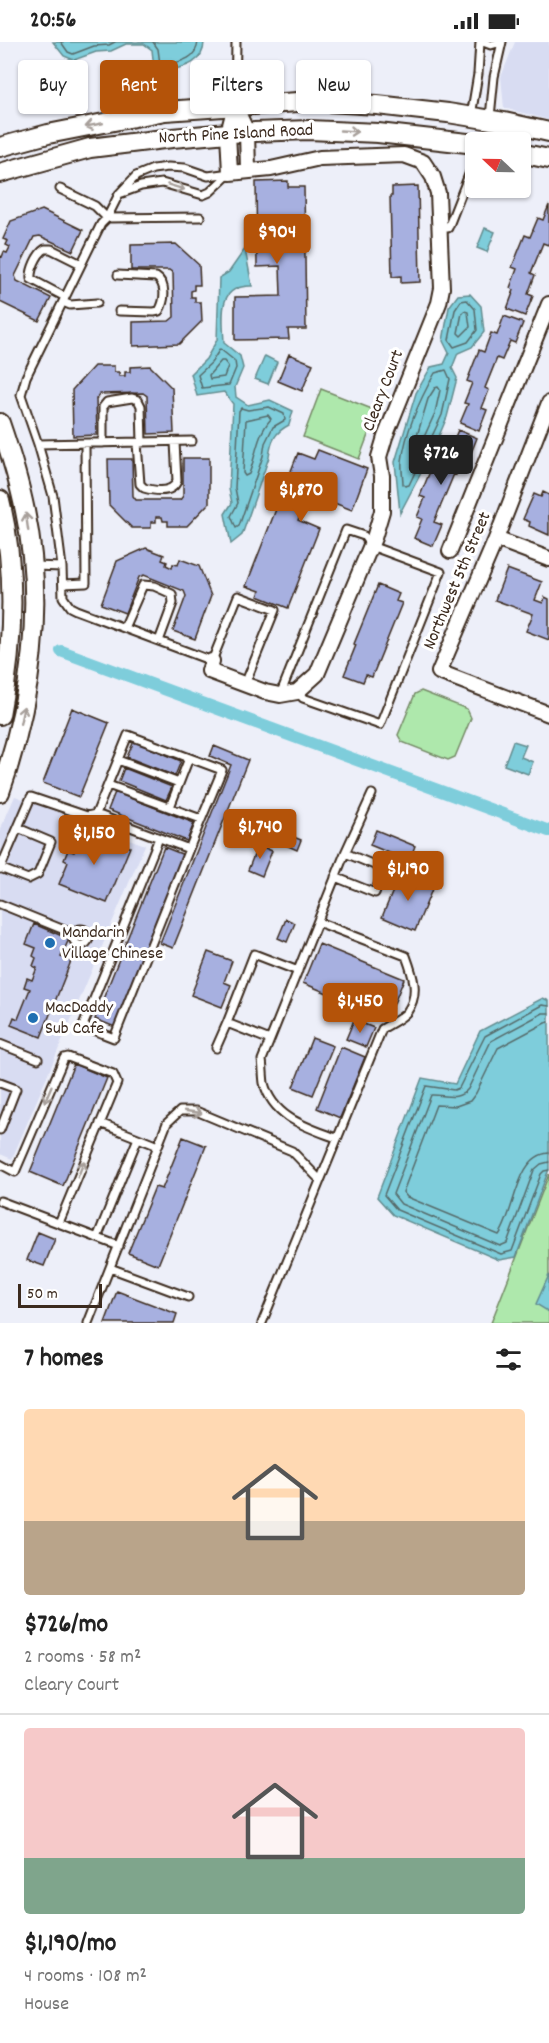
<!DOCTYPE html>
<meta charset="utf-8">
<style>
:root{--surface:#fff;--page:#f2f2f2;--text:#222;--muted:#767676;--line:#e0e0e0;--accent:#b45309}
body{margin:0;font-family:Dekko,sans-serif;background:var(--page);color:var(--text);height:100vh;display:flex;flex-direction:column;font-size:22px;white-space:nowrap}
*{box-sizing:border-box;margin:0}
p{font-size:20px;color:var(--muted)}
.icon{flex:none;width:33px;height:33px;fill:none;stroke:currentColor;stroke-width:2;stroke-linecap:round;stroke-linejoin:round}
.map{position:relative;height:1281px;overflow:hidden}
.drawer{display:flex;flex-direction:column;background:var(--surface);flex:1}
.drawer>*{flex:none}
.guide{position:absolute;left:18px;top:18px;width:513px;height:54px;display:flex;gap:12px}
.needle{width:39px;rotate:292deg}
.controls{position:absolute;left:465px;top:90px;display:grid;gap:12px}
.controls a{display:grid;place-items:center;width:66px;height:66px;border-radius:6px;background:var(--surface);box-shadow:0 2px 4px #0004;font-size:30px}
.scale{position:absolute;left:18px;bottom:15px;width:84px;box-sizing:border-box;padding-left:6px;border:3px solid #3b2a1e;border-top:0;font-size:16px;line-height:21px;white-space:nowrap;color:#3b2a1e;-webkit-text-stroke:4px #fff;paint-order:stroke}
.price{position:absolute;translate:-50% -51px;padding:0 14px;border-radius:6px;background:var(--accent);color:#fff;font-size:20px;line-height:39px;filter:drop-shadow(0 2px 3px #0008)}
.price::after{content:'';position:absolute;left:50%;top:36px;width:18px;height:14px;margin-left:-9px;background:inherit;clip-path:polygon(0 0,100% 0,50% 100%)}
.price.selected{background:#222;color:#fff}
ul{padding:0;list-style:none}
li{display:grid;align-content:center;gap:12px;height:318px;padding:0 24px}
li+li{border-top:2px solid var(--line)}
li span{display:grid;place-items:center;height:186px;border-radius:6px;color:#555}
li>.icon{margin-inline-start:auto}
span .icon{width:108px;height:108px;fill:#fffc;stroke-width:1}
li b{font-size:26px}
h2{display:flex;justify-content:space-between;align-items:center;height:72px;padding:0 24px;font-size:26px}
.pill{padding:0 21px;border-radius:6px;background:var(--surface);box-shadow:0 2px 4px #0004;font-size:21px;line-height:54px}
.pill.selected{background:var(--accent);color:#fff}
.status{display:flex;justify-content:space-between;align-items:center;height:42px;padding:0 30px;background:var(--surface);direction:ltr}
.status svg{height:16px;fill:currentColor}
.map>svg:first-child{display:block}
</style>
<div class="status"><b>20:56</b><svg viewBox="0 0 49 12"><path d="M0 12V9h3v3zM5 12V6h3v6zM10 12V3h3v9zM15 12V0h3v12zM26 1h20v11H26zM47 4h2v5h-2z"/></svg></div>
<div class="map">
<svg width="549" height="1281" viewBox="0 0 549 1281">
<rect width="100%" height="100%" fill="#edeff9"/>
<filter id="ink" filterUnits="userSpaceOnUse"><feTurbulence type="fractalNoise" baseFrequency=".0167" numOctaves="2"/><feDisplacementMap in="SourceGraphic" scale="12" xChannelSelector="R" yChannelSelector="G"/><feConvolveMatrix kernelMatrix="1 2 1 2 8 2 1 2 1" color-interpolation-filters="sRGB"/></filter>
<g filter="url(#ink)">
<path fill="#d8dcf2" d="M515,0H549V78L504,66L501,35Z
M15,754L145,803L12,1117L0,1112V788Z"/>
<path fill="#aee8ac" stroke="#748965" stroke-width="1.5" d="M321,347L377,369L359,417L303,395Z
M421,649L467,667L471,676L455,715L448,718L402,700L398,693L415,652Z
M549,1132V1281H491Z"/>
<path fill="#7ecddb" stroke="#638c8f" stroke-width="1.5" d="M53,0H204C204,25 177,26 158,31L154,26L152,8L144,2H126L111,9L96,10L74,18L64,14Z
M485,186L495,190L487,210L477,206Z
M245,207L252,244C216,243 223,275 224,301L240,314L243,326L235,345L236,355L248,363L270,358L293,369L289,383C275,390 271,399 269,415L242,493L231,502L225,472L232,461L229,447L233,362L224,350L197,354L191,332L206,317L217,298L219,236L229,230Z
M470,252L481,264L484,290L472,305L458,311L452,326L457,336L447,375L433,408L400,471L395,420L416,351L431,325L444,322L449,311L443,299L449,265L458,253Z
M265,314L277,320L268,342L255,337Z
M513,699L526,703L521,715L533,720L528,732L504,723Z
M543,956L549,959V1127L516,1215L499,1218L393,1173L377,1155L422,1036L455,1042L480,989Z
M549,1233V1270L536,1262Z"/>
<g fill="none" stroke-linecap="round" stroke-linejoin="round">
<path stroke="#566b6a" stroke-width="1.5" d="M61,0L68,10L73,12L94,4L109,3L115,0
M153,0L158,7L160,22L162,24C178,20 196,19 198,0
M467,258L475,267L477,288L468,300L454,305L449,298L455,268L461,259Z
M464,269L468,270L470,285L461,294L458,291L462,271Z
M220,307L235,319L236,326L229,343L202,346L198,333L211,321Z
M221,319H224L228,324L224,335L210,337L209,333Z
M446,328L450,337L442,373L409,443L405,444L403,442C403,435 401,426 402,419C406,389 420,357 435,331Z
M438,345L440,348L435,371L419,406L415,408L414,404L428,357L435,346Z
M269,365L284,372L285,378L273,385L265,401L263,414L239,484L236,486L231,474L238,461L235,446L239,369L241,366L248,368Z
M268,373L271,377C257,392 256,414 249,432L245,434L243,431L246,378Z
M549,964L542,963L485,994L459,1046L454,1048L426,1044L384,1153L397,1168L501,1212L512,1209L541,1132L544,1129L549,1128
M549,971H543L491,999L468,1047C457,1060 444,1052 431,1053L393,1152L401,1162L500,1204L507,1201L534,1128L541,1122L549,1120
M549,980L545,981L498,1006L476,1051L470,1059L456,1064L436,1063L403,1150L407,1155L499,1193C515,1171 516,1113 549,1111"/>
<path stroke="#7ecddb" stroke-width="12" d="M61,609L549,789"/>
</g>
<path fill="#a7b0e0" stroke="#3b2a1e" stroke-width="1.5" d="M288,139V145H304L306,287H288L289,297L235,298V255L281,254L280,224L257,225L256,140Z
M418,144L420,240L401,241V234L392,235L390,154H392V145Z
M549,163V200L548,203L543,201L531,231L535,233L528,252L533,254L525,274L507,267L514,248L510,246L517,227L512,225L525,193L530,195L538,176L543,178Z
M42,168L83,188L73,209L40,194L34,195L15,234L17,239L51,256L39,279L0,260V214L2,215L4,210L7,211L10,205L6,203L8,199L3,197L11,179Z
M176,202L199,223L200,243H194V248L191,249V255H195V260H201L202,279L179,302L133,304V280L169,279L174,275L173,231L169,228H131V203Z
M504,274L523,281L515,301L510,299L502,318L497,316L485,346L489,348L482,366L487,368L479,389L460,381L468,362L464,361L472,341L467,339L479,308L484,310L491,291L497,293Z
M289,312L313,322L302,349L278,339Z
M94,324H114V330H119V334H125V330H130V325L150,324L172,346L174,391L148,392L147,354L143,351L100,352L96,357L97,393L73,394L72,348Z
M458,388L477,396L469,416L464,414L456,433L454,432L434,480L442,483L433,504L414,496L422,477L417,475L425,456L420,454L433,422L437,424L445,405L450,407Z
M318,408L367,427L352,468L309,451L298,478L319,487L288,566L258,554L260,549L246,544L298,411L314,417Z
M183,416H209V461L187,484H168V479H163L162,475H156V480H151V486H132L109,463L108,417H132L133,454L136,458H180L183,454Z
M543,450L549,453V493L529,484L530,480L523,477L534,452L541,455Z
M146,506L164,513L162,518L167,520L166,523L172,526L173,522L178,523L180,517L199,524L211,554L195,597L173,589L186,554L184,549L144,533L139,535L125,571L101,562L117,519Z
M507,527L542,540L535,558L543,561L545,555L549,557V598L526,589L533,572L495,558Z
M378,543L399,552L396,559L402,561L372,635L366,633L363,640L344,633L356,603L354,602Z
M72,666L109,681L79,755L43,741Z
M134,699L181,719L175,734L127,715Z
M214,704L248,718L173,906L160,901L231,723L210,714Z
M124,726L172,745L166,758L119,739Z
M115,750L194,781L187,799L108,768Z
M83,786L130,805L107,861L59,842L68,820L64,818L68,808L74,810Z
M376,788L415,804L409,819L370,803Z
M281,790L301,798L297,808L277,799Z
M258,803L272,809L262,834L248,828Z
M164,805L184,813L115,985L95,977Z
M400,832L433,845L415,889L382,875Z
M286,877L295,881L287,900L278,896Z
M34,882L69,897L61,915L71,919L41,995L11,983L14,975L18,977L30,947L24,945L27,936L32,938L37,926L33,924L36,916L33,914L36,906L26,902Z
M319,902L404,937L388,976L303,941Z
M208,910L232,919L224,940L231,943L222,965L191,953Z
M354,978L374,986L366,1005L346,997Z
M312,996L333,1004L313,1053L293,1045Z
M341,1005L365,1015L340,1076L317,1066Z
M74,1022L107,1036L63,1144L30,1130Z
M183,1095L206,1104L158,1223L128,1211L155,1145L162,1147Z
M38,1190L55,1197L44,1224L27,1218Z
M117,1249L177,1272L174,1281H105Z"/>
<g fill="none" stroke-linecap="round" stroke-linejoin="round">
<defs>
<path id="lane" d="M483,0L491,3L501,0
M235,63L236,0
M471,74L478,32L480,0
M490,75L494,35L502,0
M230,131L208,134L185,126L168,125L153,127L136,134L119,152L107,176L101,182L26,335L21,353L38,402L53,454L62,525L63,555L70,565L76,568L212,619L238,554L275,568L245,642
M60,147L95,164L107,176L200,175
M122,151L141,144L162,141L203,153L210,150L229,132
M439,186H448L470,130
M118,233L156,235C167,242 165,259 159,269L154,270L119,269
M65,255L31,237C30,228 37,212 45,207H51L81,222
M63,260L70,263L97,261
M103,401V365L107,360L132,356L138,358L141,364L142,401
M137,401L140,442L144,446C155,449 172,452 177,439L175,400
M38,402L192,399
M35,524L62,525
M63,542L86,541L85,402
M124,586L143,543L154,544L172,552L173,561L159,599
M280,653L346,488L364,494L371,504L441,530L380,683L303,656L297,650
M118,718L179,741
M108,743L201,777
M170,765L189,716
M96,772L128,693L222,728L189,807
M0,826L28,837L38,832L51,800L18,786
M0,827L31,755L87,774L96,772L189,807L114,996L83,984L159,796
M335,835L375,851L384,827L345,811
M0,862L74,892
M73 895a8 8 0 1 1 16 0a8 8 0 1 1-16 0Z
M227,981L254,912L298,929
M0,1002L38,1017
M216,1006L227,981L270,998
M0,1041L16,1047L0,1088
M138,1096L158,1104
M336,1096C307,1085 273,1076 264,1041C263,1034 263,1025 262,1018L345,811L372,752
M0,1122L15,1130L64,1016L68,1015L113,1032L117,1041L59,1181
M0,1159L119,1204
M97,1196L138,1096L100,1081
M110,1226L188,1255
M88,1281L167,1081L180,1069H196L292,1109L319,1137
M262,1281L382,987C390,982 401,977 407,970C420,952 413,933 406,914L318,880"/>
<path id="street" d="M235,64L247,90L248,128
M549,361L496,497L439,630L549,672
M496,497L549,517
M450,509L549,262
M212,619L209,629L265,650L280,653L297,650L317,632L374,496L382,469V434L379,415L385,395L439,261L442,246L438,151L433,135L423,120L404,113L320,116L271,127L230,131L228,91L235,64"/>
<path id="secondary" d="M0,105L48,92L165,69L312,59L377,63L448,71L504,80L549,90
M520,111L549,117
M0,131L90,106L172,96L228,91L309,88L378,91L476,102
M0,381C10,410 19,439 25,469C45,563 31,661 0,750
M0,458C17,530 14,601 0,673"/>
</defs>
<use href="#lane" stroke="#3b2a1e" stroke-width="11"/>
<use href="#street" stroke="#3b2a1e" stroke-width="18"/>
<use href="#secondary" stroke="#3b2a1e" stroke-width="22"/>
<use href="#lane" stroke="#fff" stroke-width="7"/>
<use href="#street" stroke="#fff" stroke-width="14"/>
<use href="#secondary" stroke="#fff" stroke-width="18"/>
</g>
<defs><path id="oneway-shaft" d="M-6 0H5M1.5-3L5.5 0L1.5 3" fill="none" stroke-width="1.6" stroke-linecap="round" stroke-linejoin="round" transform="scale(1.5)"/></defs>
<g stroke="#a79f9a">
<use href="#oneway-shaft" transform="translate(94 83) rotate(169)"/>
<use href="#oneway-shaft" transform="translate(349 89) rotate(3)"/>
<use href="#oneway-shaft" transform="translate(176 145) rotate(17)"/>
<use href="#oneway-shaft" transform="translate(27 480) rotate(-98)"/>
<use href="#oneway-shaft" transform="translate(22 673) rotate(-78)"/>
<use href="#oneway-shaft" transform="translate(48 1052) rotate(113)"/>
<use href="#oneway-shaft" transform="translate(193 1070) rotate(8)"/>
<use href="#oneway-shaft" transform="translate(81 1127) rotate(-68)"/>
</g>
</g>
<g fill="#1f6fb2" stroke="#fff" stroke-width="2">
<circle cx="50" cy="901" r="6"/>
<circle cx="33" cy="976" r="6"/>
</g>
<g text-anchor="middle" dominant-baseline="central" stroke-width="6" stroke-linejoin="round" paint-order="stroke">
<g font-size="18" fill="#3b2a1e" stroke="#fff">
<text transform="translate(236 93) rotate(-3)">North Pine Island Road</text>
<text transform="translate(384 349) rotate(-69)">Cleary Court</text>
<text transform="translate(458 539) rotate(-67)">Northwest 5th Street</text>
</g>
<g font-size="18" fill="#3b2a1e" stroke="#fff" text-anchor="start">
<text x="62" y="891">Mandarin<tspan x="62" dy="21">Village Chinese</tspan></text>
<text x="45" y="966">MacDaddy<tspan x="45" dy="21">Sub Cafe</tspan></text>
</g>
</g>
</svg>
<div class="controls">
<a><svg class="needle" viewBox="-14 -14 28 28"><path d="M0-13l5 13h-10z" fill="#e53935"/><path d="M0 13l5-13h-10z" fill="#767676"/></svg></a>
</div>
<div class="scale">50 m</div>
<b class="price" style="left:277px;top:223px">$904</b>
<b class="price selected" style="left:441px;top:444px">$726</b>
<b class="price" style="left:301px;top:481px">$1,870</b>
<b class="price" style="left:260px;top:818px">$1,740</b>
<b class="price" style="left:94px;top:824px">$1,150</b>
<b class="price" style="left:408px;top:860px">$1,190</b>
<b class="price" style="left:360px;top:992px">$1,450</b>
<div class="guide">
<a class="pill">Buy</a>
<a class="pill selected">Rent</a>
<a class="pill">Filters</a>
<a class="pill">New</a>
</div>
</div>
<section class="drawer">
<h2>7 homes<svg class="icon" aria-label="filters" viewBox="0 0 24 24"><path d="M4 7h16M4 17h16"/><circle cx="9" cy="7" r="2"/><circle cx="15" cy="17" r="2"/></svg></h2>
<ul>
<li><span style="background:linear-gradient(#ffd9b3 60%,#b9a48a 0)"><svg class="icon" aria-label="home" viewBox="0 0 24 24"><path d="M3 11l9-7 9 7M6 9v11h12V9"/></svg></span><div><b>$726/mo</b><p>2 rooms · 58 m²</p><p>Cleary Court</p></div></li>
<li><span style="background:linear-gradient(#f6c9c9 70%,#7fa58c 0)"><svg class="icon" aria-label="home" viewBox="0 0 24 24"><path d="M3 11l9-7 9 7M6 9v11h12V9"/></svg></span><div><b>$1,190/mo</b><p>4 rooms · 108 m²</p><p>House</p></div></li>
</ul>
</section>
